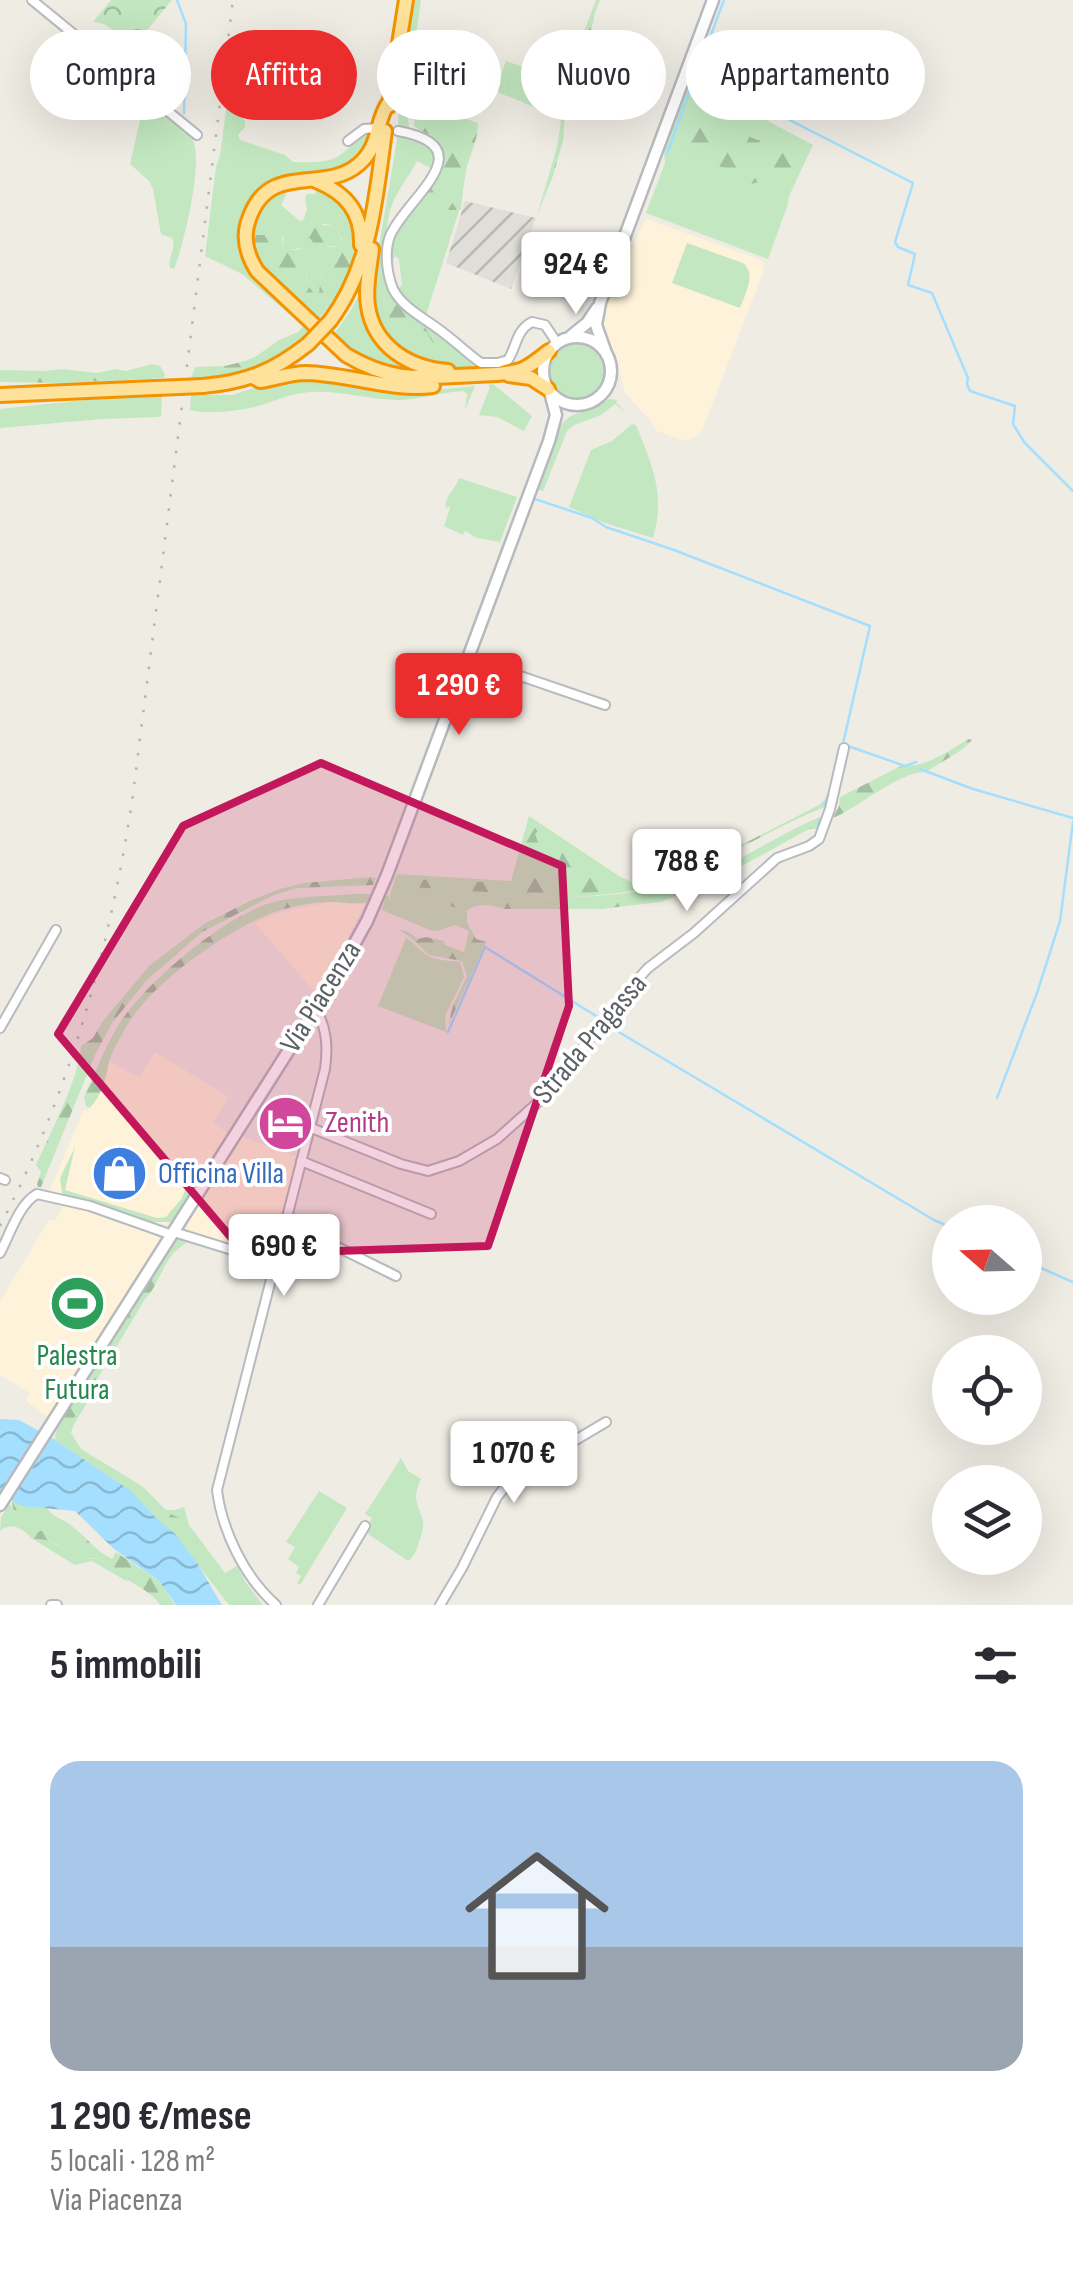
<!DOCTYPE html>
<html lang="it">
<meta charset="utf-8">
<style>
:root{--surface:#fff;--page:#f7f7f7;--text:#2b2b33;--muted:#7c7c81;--line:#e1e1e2;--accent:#ec2d2e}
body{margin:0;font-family:"Sofia Sans Condensed",sans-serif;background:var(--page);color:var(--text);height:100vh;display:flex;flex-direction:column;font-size:38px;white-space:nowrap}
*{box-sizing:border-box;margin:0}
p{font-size:32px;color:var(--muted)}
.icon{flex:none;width:55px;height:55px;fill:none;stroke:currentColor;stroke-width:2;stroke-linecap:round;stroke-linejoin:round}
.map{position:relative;height:1605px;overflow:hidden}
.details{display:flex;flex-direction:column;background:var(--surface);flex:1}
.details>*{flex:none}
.hud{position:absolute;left:30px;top:30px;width:1015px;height:90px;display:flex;gap:20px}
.needle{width:65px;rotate:290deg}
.fabs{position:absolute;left:932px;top:1205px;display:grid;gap:20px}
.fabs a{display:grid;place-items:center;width:110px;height:110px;border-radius:50%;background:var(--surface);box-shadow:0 10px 40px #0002;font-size:50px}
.price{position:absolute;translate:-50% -85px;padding:0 22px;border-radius:10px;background:#fff;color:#222;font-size:32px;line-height:65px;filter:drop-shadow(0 2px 5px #0008)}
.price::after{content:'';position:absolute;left:50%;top:60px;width:30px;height:22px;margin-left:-15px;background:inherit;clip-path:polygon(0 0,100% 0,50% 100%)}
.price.selected{background:var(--accent);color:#fff}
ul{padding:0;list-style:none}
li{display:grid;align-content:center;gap:20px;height:530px;padding:0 50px}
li+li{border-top:2px solid var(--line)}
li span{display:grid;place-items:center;height:310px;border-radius:30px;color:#555}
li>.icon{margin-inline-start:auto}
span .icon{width:180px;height:180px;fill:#fffc;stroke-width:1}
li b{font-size:42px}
h2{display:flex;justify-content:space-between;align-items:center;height:120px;padding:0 50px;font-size:42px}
.chip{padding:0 35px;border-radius:45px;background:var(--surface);box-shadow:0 10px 40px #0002;font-size:35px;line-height:90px}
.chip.selected{background:var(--accent);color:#fff}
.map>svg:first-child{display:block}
</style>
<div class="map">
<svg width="1073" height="1605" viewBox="0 0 1073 1605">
<defs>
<pattern id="industrial-furrows" width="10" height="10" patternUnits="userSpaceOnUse" patternTransform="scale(2.5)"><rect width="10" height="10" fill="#e0ded9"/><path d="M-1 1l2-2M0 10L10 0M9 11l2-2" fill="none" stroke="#b9b7b4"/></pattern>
<pattern id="forest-firs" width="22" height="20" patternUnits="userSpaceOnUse" patternTransform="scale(2.5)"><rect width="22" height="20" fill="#c3e7c0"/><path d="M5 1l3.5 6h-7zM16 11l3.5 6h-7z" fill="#a2bfa0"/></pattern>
<pattern id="park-crowns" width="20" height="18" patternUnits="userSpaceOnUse" patternTransform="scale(2.5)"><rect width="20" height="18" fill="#c3e7c0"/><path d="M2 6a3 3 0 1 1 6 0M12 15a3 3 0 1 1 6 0" fill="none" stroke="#a2bfa0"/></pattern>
<pattern id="water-waves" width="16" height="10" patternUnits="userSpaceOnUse" patternTransform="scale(2.5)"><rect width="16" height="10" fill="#a4dfff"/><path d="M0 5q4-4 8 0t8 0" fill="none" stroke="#89b8d2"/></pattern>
</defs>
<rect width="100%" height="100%" fill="#efece4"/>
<path fill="#fef3da" d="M647,219L758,259L764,263L762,275L702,431L692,439L682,440L657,431L651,421L625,393L615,353L600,327L602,312L607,300L616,291L639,232Z
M367,899L347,939L315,992L255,923L269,916L299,908L343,900Z
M155,1052L229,1097L213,1123L228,1133L171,1222L163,1224L88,1201L49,1193L82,1113L84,1110L88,1111L108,1060L139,1078Z
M241,1136L297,1157L272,1253L265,1257L187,1233L185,1229Z
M65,1203L154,1232L161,1241L49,1418L26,1401L30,1393L0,1375V1301L49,1220L55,1221Z"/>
<path fill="url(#industrial-furrows)" d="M465,201L536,218L511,289L446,263Z"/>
<path fill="#c3e7c0" d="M415,0H421L406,106L409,126L407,130L398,128V125L405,46Z
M506,61L558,79L554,80L548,110L558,117L495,91Z
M690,79L813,145L789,196L788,204L768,259L646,213L665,163L664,148Z
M229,88L235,109L245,121V127L238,135L240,140L285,155L293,162C308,162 324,164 337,157C351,149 358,134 374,133L364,155L333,173L273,182L251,200L243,216L241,241L256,278L306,328L242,274L205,256L216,167L220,155Z
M146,104C152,108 188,133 191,137C206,155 183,248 174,269L170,268C167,257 177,249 172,238L161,234L153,189L149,181L130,164L142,112Z
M398,134C418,140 439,142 432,169L417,161C410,175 399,188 393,202C382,231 387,261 390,291L467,358L482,368C419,372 367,347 374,276Z
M317,186C350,198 361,222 356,256L331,225L311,222L307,229L310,238L330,247H339L341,252L337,263L321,275L319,292L315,294C302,283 310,261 300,248L289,250L282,248L284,237L275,228L266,235H257L252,244C252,221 263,202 284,191L286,195L281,205L300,221L303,220L307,210L305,197L307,194H315Z
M437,201L448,210L458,209L459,211L426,315L399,294L398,289L402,285L399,259L395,256L393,261C389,236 401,220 418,204L420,223C433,219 433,215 434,202Z
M687,243L743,263C757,275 745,293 740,308L672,283Z
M362,288L366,319L425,372C384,367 366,362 332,337L351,310Z
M546 371a31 31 0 1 1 62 0a31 31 0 1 1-62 0Z
M303,377L416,392L475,386L465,410L467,394L463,391C442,392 422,399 402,400C369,401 335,388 302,393C287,395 273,402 258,406C241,411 206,415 190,410L191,395H232L281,379Z
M493,384L532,416L524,431L497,417L479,415L490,387L488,385Z
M162,396L161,416L158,417L102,419L0,428V409L104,398Z
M610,399L617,400L616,402L626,413L615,404L601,415L574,425L567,431L543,491L536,489L559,429C571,410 578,416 595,407C600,404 605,401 610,399Z
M632,424L636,425C652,465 666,494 653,538L605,523L569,507L591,450L612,441Z
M459,478L517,497L500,542L477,538L465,531L463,535L444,526L450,508L449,506L446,509C444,495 455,491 459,478Z
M529,816L619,876L631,882L638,890C557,904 473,895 391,891L397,874L511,881Z
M389,895L390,901L406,902L419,911C435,905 450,902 464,912L467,911V922L435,929L437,931L430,930L382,910L386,896Z
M406,938C414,942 418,949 425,954C435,961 448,960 460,962L464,977L445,1016L446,1032L378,1006Z
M75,1147L65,1190L157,1218L166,1217L182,1198L192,1172L202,1176L172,1222H153L69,1198L62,1193L60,1178Z
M86,1388L91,1389C90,1405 75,1417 71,1433L81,1449L142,1486L166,1510H175L184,1507L189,1525L225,1573L237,1566L246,1583L263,1605H229L171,1530L146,1519L54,1440Z
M401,1458L408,1471L421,1479C419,1483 416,1492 416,1496C417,1516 429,1515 420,1539C416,1549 417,1554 408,1561L365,1532L372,1518L365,1514Z
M319,1491L347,1508L300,1585L297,1583L301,1576L296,1573L299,1567L288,1559L295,1547L286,1542Z
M9,1504C22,1515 31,1506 39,1513C43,1516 44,1520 47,1523V1528L38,1532L36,1540L39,1538C61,1542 75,1563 99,1558C108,1566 122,1573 128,1582L92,1561L75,1565L31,1538C23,1528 11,1522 0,1531L1,1518Z"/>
<path fill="url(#forest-firs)" d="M596,0H600L595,13L578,88L565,112L563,141L553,176L537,215L557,147L561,122L554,113L548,110L552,92L550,85C558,78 564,81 570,75C576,69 575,60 577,52C582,34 590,17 596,0Z
M692,98L698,112L694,121L703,126C708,115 728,109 738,113L739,116L731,122L730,128L745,125L750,137L761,141L745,154L755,161L760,169L769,168L782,152L791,149L793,137L802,142L806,153L795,162L797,174L785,194L782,190L791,178L790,169L778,173L767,183L758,182L745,186L741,181H734L728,168L708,165L702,157H689L685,154V141L682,132L691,115L690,102Z
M417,102L478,123C478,140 470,154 466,170C464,184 462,197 461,210H448L437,201L430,220L420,223L413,218L419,212L418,204C430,185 458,162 435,139C429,134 421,131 414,126L415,103Z
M314,220L323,225L333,226L342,240L350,242L353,253L356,256L340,292L317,321C295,301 245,268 256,235H266L277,227L283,229L282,248L289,250L303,249C308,263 303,284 315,294L319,292L321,275L337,263L341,252L339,247L314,244L310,238L303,242L301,240L302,233Z
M389,296L393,297L409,315L433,329L437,336L445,341L443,348L433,343L427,332L421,330L415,339L403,337L394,327H388L384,302Z
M303,327L309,331C278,363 237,385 191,378L195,367L225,366L245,361L255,357L279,340L298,332Z
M152,364L160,366L165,374L164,378L65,383L0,382V370L44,371L62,369L97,373L115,369L126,371Z
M968,739L972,740L963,749L926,772C900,771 859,807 833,818L839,806L840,797L903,765C923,769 951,750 968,739Z
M829,795L825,807C777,825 734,855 685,873C594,907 489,891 395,886L397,880L404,878C429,880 456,882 481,882C493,882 501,885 514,884L517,880V872L530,826L533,824L541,828L535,834L540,847L536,853L530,854V859L536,858L542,863L545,851L550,845L552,849V861L558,865L562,851L567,850L632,884L657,880L670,872L685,870L720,856L819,805Z
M825,815L821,829H809L722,877L661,902L601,909H506L488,905L475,906L464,912C450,902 435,905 419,911L406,902L390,901L391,891C487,895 586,907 680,883C728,871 778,833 825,815Z
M371,877L376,878L373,885L297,888L274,895L202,932L147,980L112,1023L95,1055L41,1187H38L37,1184L41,1172L36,1165C49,1136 80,1076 81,1046L93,1038L103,1021L149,966L204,924L252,900L280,889L304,883Z
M353,894H374L373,900C358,907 344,901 328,902C308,903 285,907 267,915C221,935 147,986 124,1031C118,1042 110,1054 108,1066C105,1081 101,1096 90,1108L86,1106L84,1097L87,1090C98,1067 107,1042 121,1021C150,979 221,919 270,903C296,895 327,897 353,894Z
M442,920L467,922L476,939L486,942L448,1026L453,1005L467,976L462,961L429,955L410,937L398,929L408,932L418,939L426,937L444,941L445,945L464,952L469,931L455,925L437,931L434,927L437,922Z
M180,1234L191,1238C185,1244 177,1249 172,1255C161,1269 157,1287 145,1299L68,1428L66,1439L81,1454L74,1456C69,1447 62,1444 55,1436L59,1423L77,1396L81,1386L100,1361L110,1340L130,1314L171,1245Z
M14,1496L46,1507C53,1518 64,1519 73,1527C87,1538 96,1551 112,1559L116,1552L160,1582L175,1605H160C151,1591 132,1583 119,1575C112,1570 106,1563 99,1558C66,1562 62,1537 34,1539L38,1532L47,1528V1523L39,1513L14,1510L12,1503Z
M168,1513L180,1518L221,1574L227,1579L239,1580L248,1591L254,1605H244L237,1597L220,1590L181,1533L162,1518Z"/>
<path fill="url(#park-crowns)" d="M111,0H171V1L131,50C115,38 116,24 93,22Z"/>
<path fill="url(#water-waves)" d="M0,1419L19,1420L52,1438L131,1491L155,1517L175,1534L197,1563L222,1605H176L159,1581L114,1549L75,1511L22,1506L0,1495Z"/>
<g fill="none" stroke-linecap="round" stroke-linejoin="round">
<path stroke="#a4dfff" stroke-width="2.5" d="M177,0L186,24L184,113
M699,70L733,91L913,183L895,242L898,247L915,254L908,285L932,293L968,378L967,384L970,391L1015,406L1013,424L1024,442L1073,491
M696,75L724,0
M667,154L694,79
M535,499L592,518L606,527L674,550L870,626L842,748
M848,746L905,766L916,762
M920,769L973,789L1073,818
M824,805L832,786
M816,838L819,820
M607,1025L934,1220L950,1227
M448,1032L485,947L601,1019
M997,1098L1037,993L1060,921L1073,822
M1025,1261L1073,1282"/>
<defs>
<path id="minor" d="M32,0L197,135
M398,131C487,147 405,199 390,236C384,252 387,274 393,289C403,309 428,320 445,334C457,343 468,354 481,363H498L508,360C517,346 516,330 532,322L545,325L557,343
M348,141L364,129L378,128
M468,658L605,705
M0,1028L56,930
M309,1127L401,1164L428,1171L459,1161L497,1139L544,1097L628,990L648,968L694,933L777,858L809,846L819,839L830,809L844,748
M301,1161L431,1214
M0,1178L5,1180
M285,1221L396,1276
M174,1232L274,1263
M0,1253C10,1234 19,1204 37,1194L90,1206L172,1235
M51,1605H57
M276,1605C245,1578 222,1531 217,1490L325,1069C328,1047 327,1027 315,1008
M318,1605L365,1526
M440,1605L462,1568L497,1497L509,1482L530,1467L606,1422"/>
<path id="secondary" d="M571,336L587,323L597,308
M543 371a34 34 0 1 1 68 0a34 34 0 1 1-68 0Z
M606,353L596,325L600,303L713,0
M0,1505L341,968L367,921L387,875L549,441L556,415L550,392"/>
<path id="trunk" d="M389,102C375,121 381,145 359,164C324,195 269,160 249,219C242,237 247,255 257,271L346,355C395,384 423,377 476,375C492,374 507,375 523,369C532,365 541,357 549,351
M389,106L406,0
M316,181C346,193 362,212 361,245
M372,249C370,268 365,287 368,306C374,347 410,368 448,371
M330,321C371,267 376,196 385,131
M509,375L531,378L548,389
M253,377L260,381C275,379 290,373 306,373C349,374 389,391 433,386
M203,386C247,382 274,371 308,344
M0,395L132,389"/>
</defs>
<use href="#minor" stroke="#b7babe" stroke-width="12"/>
<use href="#secondary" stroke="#b6babe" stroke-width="15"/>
<use href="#trunk" stroke="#f39300" stroke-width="18"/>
<use href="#minor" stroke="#fff" stroke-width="8"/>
<use href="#secondary" stroke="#fff" stroke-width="10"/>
<use href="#trunk" stroke="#fee19a" stroke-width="12"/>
<path stroke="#b3b4b5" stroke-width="2.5" stroke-dasharray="2.5 12" stroke-linecap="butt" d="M0,1226C70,1092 109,950 132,802L233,0"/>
<defs>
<path id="trunk-bridge" d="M308,344L330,321
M132,389L203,386"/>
</defs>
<use href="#trunk-bridge" stroke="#f39300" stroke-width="18" stroke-linecap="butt"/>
<use href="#trunk-bridge" stroke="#fee19a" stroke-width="12"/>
</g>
<path fill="#c2185b" fill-opacity="0.2" stroke="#c2185b" stroke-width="8" stroke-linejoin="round" d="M321,763L562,866L569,1006L488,1246L245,1254L58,1034L183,826Z"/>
<defs>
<symbol id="hotel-disc" viewBox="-11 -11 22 22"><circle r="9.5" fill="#d1479c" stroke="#fff"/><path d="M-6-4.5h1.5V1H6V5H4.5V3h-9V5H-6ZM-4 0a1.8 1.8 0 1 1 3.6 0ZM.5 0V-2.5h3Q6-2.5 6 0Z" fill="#fff"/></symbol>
<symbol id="shop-disc" viewBox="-11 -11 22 22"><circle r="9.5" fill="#3f7fe0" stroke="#fff"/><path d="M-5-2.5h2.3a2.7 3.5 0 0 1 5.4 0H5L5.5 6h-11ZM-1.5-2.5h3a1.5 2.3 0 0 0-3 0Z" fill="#fff"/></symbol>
<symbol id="stadium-disc" viewBox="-11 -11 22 22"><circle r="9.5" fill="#2e9e5b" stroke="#fff"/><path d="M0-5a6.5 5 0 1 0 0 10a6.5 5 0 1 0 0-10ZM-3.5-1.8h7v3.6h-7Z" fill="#fff"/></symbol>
</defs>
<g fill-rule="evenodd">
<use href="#hotel-disc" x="254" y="1092" width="63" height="63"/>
<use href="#shop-disc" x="88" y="1142" width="63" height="63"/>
<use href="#stadium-disc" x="46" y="1272" width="63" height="63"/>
</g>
<g text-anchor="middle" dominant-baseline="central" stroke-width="8" stroke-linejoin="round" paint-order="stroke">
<g font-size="30" fill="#5c6165" stroke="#fff">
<text transform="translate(321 997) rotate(-58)">Via Piacenza</text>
<text transform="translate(590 1039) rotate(-50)">Strada Pragassa</text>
</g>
<g font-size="30" fill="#b23c85" stroke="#fff" text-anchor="start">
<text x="325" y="1123">Zenith</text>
</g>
<g font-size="30" fill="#366cbe" stroke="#fff" text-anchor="start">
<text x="158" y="1174">Officina Villa</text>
</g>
<g font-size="30" fill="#27864d" stroke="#fff">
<text x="77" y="1356">Palestra<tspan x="77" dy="34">Futura</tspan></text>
</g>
</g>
</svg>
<div class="fabs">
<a><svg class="needle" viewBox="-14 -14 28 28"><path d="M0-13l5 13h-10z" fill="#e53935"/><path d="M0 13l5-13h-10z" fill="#7c7c81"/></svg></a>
<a><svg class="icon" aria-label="locate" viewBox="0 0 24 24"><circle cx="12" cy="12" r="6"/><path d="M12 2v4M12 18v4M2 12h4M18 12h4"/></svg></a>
<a><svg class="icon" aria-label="layers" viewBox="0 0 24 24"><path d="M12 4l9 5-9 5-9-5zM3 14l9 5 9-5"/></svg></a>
</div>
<b class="price" style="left:576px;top:317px">924 €</b>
<b class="price selected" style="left:459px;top:738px">1 290 €</b>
<b class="price" style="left:687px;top:914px">788 €</b>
<b class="price" style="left:284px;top:1299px">690 €</b>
<b class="price" style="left:514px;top:1506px">1 070 €</b>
<div class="hud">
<a class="chip">Compra</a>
<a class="chip selected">Affitta</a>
<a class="chip">Filtri</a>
<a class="chip">Nuovo</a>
<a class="chip">Appartamento</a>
</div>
</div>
<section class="details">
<h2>5 immobili<svg class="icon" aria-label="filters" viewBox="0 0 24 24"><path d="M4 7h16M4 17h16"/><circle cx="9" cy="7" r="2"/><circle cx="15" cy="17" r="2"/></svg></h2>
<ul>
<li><span style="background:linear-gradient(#a9c7e8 60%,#9aa5b1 0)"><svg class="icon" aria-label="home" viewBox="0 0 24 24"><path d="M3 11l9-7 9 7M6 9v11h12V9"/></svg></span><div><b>1 290 €/mese</b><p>5 locali · 128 m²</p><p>Via Piacenza</p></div></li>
</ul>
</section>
